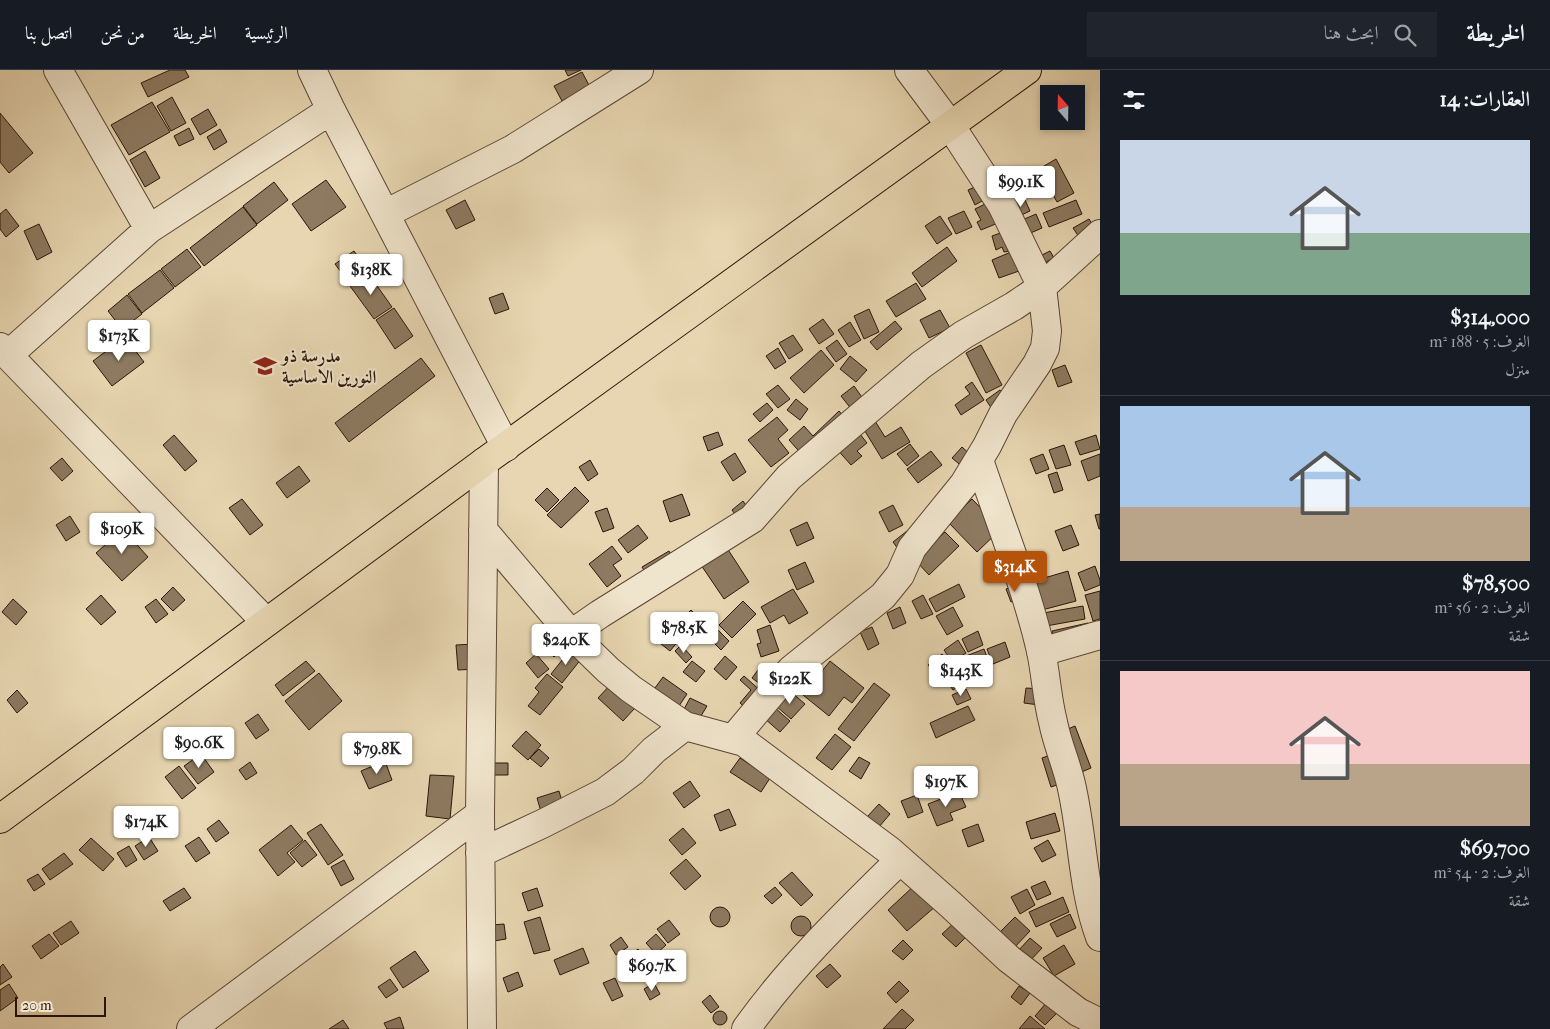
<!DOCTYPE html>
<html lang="ar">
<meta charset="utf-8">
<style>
:root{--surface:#171b24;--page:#20242c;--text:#f1f3f6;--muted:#9ea1a6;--line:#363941;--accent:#b45309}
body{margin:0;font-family:"IM FELL French Canon",Amiri,serif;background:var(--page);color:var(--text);direction:rtl;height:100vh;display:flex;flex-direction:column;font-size:19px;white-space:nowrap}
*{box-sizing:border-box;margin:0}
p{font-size:16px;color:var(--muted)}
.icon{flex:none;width:28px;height:28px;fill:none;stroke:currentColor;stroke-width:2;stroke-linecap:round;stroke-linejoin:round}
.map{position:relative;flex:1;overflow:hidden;direction:ltr}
.sheet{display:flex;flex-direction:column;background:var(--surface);width:450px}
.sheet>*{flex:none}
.needle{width:32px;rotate:340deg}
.tools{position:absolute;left:1040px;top:15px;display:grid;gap:10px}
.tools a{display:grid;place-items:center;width:45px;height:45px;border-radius:0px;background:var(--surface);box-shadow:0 2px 8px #0003;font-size:25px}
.scale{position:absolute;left:15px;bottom:12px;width:91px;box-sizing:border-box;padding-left:5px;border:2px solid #2c160a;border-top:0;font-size:14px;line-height:18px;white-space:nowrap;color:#2c160a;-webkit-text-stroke:4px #efe4cc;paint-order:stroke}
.price{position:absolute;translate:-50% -42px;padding:0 11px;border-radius:5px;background:#fff;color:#222;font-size:16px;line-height:32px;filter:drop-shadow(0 1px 2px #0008)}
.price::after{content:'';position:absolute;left:50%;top:30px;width:15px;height:11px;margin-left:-8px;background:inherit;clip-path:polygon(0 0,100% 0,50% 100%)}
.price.current{background:var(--accent);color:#fff}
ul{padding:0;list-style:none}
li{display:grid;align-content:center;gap:10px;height:265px;padding:0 20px}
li+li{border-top:1px solid var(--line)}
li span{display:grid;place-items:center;height:155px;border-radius:0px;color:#555}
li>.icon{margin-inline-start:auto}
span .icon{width:90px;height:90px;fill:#fffc;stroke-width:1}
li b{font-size:21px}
h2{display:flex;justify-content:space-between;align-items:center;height:60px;padding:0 20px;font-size:21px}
header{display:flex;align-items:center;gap:30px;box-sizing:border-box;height:70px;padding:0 25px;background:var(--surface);border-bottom:1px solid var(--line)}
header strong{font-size:24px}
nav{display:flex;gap:28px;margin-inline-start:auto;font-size:18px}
.search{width:350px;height:45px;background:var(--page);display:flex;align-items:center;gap:12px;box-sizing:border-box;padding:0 18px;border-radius:0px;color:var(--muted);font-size:19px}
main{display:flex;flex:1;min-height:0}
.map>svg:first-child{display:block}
</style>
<header>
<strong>الخريطة</strong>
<div class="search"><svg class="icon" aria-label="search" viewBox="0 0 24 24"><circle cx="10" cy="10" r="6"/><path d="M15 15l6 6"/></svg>ابحث هنا</div>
<nav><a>الرئيسية</a><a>الخريطة</a><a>من نحن</a><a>اتصل بنا</a></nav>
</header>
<main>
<section class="sheet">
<h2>العقارات: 14<svg class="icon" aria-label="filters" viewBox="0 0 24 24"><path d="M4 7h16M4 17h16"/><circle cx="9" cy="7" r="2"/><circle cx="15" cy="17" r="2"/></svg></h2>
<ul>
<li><span style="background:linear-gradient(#c9d6e8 60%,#7fa58c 0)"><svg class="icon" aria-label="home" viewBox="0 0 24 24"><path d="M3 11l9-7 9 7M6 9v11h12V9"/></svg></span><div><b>$314,000</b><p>الغرف: 5 · 188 m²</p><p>منزل</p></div></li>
<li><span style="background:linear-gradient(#a9c7e8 65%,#b9a48a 0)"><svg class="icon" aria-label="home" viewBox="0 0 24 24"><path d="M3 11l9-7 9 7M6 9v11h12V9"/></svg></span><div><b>$78,500</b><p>الغرف: 2 · 56 m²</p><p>شقة</p></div></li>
<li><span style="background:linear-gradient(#f6c9c9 60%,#b9a48a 0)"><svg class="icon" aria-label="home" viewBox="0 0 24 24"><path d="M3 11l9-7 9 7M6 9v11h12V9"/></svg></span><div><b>$69,700</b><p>الغرف: 2 · 54 m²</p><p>شقة</p></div></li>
</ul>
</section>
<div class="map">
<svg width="1100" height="959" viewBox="0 0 1100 959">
<rect width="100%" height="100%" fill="#e7d6b1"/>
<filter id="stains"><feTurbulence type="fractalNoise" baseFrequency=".004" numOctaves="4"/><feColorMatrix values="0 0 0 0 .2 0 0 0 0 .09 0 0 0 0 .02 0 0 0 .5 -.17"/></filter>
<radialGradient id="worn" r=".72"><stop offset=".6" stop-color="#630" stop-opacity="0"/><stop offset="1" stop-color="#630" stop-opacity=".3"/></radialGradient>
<path fill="#8d7a61" stroke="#2c160a" d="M170,0H185L189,7L148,27L141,13Z
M565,0H581L568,6Z
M582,2L590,17L562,31L554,16Z
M172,27L186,53L171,61L157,36Z
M152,32L170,62L129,85L111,55Z
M208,39L217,55L200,65L191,49Z
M0,43L33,83L9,103L0,92Z
M189,58L194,69L179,76L174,66Z
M220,59L227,72L214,80L207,67Z
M145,81L160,108L145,117L130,90Z
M1056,89L1074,123L1057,132L1039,99Z
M326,110L346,137L311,161L292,134Z
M274,112L288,130L257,154L243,136Z
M975,117L982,131L975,135L968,120Z
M465,130L475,150L456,159L446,140Z
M1025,130L1030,141L1017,147L1012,136Z
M1076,130L1082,144L1049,157L1043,143Z
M989,132L998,153L981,160L977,152L981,150L975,139Z
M243,137L257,155L204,196L190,178Z
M6,139L19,156L6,167L0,159V144Z
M964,141L972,157L956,164L948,148Z
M1036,144L1042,158L1026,165L1020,151Z
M940,146L952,164L937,174L925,156Z
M1089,149L1096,160L1081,170L1073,158Z
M39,154L52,182L37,190L24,161Z
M1006,161L1010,181L1004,182L1002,177L996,180L992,166Z
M947,177L957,191L922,217L912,203Z
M187,179L201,197L175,217L161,199Z
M354,181L368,201L350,214L335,194Z
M1050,181L1054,188L1040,195L1036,188Z
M1011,182L1019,201L999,208L992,190Z
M160,200L174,218L142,243L128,224Z
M368,203L392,237L374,249L350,216Z
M916,213L926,229L896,247L886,231Z
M503,223L509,239L495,244L489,228Z
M127,225L142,244L122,259L108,241Z
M394,238L413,266L395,279L376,250Z
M869,239L879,262L864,269L854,246Z
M940,240L950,258L929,268L920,250Z
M823,249L834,264L819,274L809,259Z
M895,251L902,259L877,280L870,272Z
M850,252L861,270L849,277L838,260Z
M793,265L803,280L789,289L779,273Z
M125,267L144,292L112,316L93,291Z
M837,270L847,284L836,292L826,278Z
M981,275L1002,315L986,323L966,283Z
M778,278L786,292L775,299L766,286Z
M821,280L834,295L804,323L790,308Z
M850,286L867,300L856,312L840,299Z
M421,288L435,306L349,372L335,353Z
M1065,295L1072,312L1058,317L1052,300Z
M972,312L984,330L961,345L955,335L970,324L965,317Z
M778,315L790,329L778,338L766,324Z
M854,316L864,330L852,340L841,326Z
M1000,320L1008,332L994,342L986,330Z
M796,329L808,339L800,350L787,340Z
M767,333L773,340L760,352L753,344Z
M839,341L847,350L806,389L789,370L804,356L813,366Z
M777,347L788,360L778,369L789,383L771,397L748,370Z
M875,351L885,367L901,357L910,372L882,389L863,358Z
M856,359L867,373L857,381L862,386L851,395L835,377Z
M718,362L723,375L708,381L703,367Z
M174,365L197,391L185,401L163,375Z
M1096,365L1100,379L1080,385L1075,372Z
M910,374L919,386L907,396L897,384Z
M1064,375L1071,395L1056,399L1049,380Z
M962,377L973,387L964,398L952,388Z
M931,381L942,395L918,413L907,399Z
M735,383L746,402L733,411L721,392Z
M1043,384L1049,399L1036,404L1030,389Z
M1100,384V406L1088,411L1081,391Z
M62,388L73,401L62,411L50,398Z
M590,390L598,404L588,411L579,397Z
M299,396L310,411L287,428L276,413Z
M1057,402L1063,420L1054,423L1048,405Z
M575,417L589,431L561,458L547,445Z
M547,418L559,430L547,442L535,430Z
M682,424L690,445L670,452L663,431Z
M242,429L263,455L250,465L229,438Z
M972,429L1001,459L977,482L948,452Z
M743,431L751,442L740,451L732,440Z
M893,435L903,455L889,462L879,442Z
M607,438L614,458L603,462L595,442Z
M1100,444V459H1099L1095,445Z
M70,446L80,462L66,471L56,455Z
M807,452L814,468L797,476L790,460Z
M638,455L648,468L628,483L618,470Z
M1071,455L1079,475L1063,481L1055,461Z
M123,459L148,487L122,511L96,483Z
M907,461L915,471L901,483L893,472Z
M945,462L959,476L929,505L915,490Z
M612,476L622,489L613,495L621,506L607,517L589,494Z
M727,478L749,512L724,529L701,495Z
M669,481L675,492L648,507L642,497Z
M805,492L814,512L797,520L788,500Z
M1095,496L1100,510V515L1085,521L1078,503Z
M1068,501L1076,531L1042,540L1034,511Z
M959,514L965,527L936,542L929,529Z
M1019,514L1024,527L1011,532L1006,519Z
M173,517L185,530L173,541L161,529Z
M793,519L808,543L789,554L784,545L770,553L761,537Z
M1100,521V549L1093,551L1085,525Z
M101,525L116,542L101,555L86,539Z
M923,525L933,544L921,549L912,531Z
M13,529L27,542L16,555L2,542Z
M156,529L168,544L156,553L145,537Z
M743,531L756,544L732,568L719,555Z
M1083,536L1085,549L1046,556L1043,543Z
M900,537L906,553L893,559L887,543Z
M953,537L963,556L947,565L936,546Z
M691,540L708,557L697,568L680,551Z
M1088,553L1091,566L1054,572L1052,561Z
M770,555L779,581L761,587L757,574L761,573L757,560Z
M666,557L680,569L670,581L656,570Z
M872,557L879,574L868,580L860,562Z
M553,558L568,574L554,587L539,571Z
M718,560L729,571L721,580L709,568Z
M978,561L983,575L968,582L962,569Z
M958,570L966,583L952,592L944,580Z
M1005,572L1010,587L993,594L987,579Z
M475,574L477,599L458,600L456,575Z
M681,575L692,587L686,593L675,581Z
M571,579L582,588L562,613L551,604Z
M984,579L989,592L967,600L961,588Z
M536,584L549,599L538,608L526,593Z
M942,584L954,599L941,610L928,595Z
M725,586L737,597L726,610L714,599Z
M306,591L315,601L283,626L275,615Z
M692,591L705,601L696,612L683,602Z
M830,591L864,618L852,633L844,627L829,646L803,625Z
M761,596L776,608L767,619L752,608Z
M961,600L968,610L953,620L946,610Z
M319,603L342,631L309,660L285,631Z
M547,604L563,617L540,645L528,636L539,622L535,618Z
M744,606L762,622L747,639L740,633L751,620L740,610Z
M663,607L687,624L677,639L652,622Z
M874,613L890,625L854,671L838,659Z
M611,614L635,638L623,651L598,628Z
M1026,618L1041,619L1039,635L1024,633Z
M966,619L971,629L957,635L952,625Z
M17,620L28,633L17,643L7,630Z
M790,621L805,634L791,649L776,636Z
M690,628L707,636L698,651L682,643Z
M968,636L975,650L936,668L930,653Z
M774,637L790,651L780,662L764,648Z
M258,644L269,660L256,669L245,653Z
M1075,656L1091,698L1077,704L1061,662Z
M526,661L541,675L528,690L512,676Z
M835,664L851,677L832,700L816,688Z
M539,679L549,688L541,697L530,688Z
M1056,683L1065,712L1051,717L1042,688Z
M201,684L214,702L198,714L184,696Z
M859,687L870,693L861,709L849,701Z
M740,688L770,708L761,722L730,702Z
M385,691L392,710L369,719L361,701Z
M250,692L257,703L246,710L239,700Z
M493,693H508V705H493Z
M179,696L196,718L182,729L165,707Z
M430,705L454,706L450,749L426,746Z
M690,711L700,726L684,738L673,723Z
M559,721L564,738L542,745L537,728Z
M959,722L966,737L950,743L953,750L937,756L928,734Z
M917,725L923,742L908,748L901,731Z
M879,734L890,744L879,757L867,747Z
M729,739L736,755L720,761L714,745Z
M1055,743L1060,761L1031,769L1026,752Z
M219,750L229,763L216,772L207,759Z
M321,754L343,785L328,795L307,763Z
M978,754L984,771L968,777L962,760Z
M291,755L303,770L287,783L295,792L278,806L259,780Z
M683,758L696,773L682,785L669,770Z
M149,767L158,781L144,790L135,776Z
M199,767L210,783L196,792L185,776Z
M91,768L114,789L103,801L79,780Z
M305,770L317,785L302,797L290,783Z
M1048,770L1056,785L1042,792L1034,778Z
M129,776L137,790L126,797L117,783Z
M64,783L73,794L50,810L42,799Z
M686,789L701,806L685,820L670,803Z
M344,790L354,809L341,816L331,797Z
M792,802L813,825L801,836L779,813Z
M38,804L45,814L34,821L27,810Z
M1045,811L1051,824L1037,830L1031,817Z
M916,814L936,836L907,861L888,840Z
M775,817L782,825L772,834L764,826Z
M184,818L191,828L170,841L163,831Z
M537,818L543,836L528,841L522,823Z
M1027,819L1035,835L1020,844L1011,827Z
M1063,827L1069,842L1036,857L1029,842Z
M710 847a10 10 0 1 1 20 0a10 10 0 1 1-20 0Z
M1070,844L1076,858L1057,867L1050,854Z
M791 856a10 10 0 1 1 20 0a10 10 0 1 1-20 0Z
M540,847L550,880L534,884L524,852Z
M1015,847L1030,861L1013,879L998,864Z
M669,850L680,864L668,873L657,859Z
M71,851L79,863L61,875L53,863Z
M956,851L969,864L956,877L942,864Z
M504,854L506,869L494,871L492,855Z
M49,864L59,876L41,889L32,876Z
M656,864L666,875L656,884L646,873Z
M621,867L628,877L616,885L610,875Z
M1030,868L1042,878L1029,892L1017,882Z
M903,870L913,880L903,890L892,881Z
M1064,875L1075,894L1054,906L1043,888Z
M583,878L589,893L560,905L554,890Z
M638,879L647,890L635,899L626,888Z
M415,881L429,901L403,918L390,898Z
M3,894L12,907L0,915V897Z
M830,894L841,906L827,918L816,906Z
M518,902L523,916L508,922L503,908Z
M615,908L623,926L612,931L603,913Z
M390,909L398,920L386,928L378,917Z
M899,911L909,921L896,933L887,923Z
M654,913L660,924L650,930L644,919Z
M9,914L18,928L0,941V920Z
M1019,916L1030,923L1021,935L1011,927Z
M710,925L719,937L711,943L702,932Z
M1047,932L1058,942L1045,955L1035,946Z
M902,939L914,950L905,959H883Z
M713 948a7 7 0 1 1 14 0a7 7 0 1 1-14 0Z
M1030,946L1045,959H1019Z
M400,947L404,959H387L384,953Z
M343,950L349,959H329Z"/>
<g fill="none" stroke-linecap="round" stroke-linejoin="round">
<defs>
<path id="minor" d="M58,0L149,159
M312,0L331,40L506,377
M385,144L513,79L639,0
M0,277L266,552
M8,285L149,159L331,40
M979,390C1000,453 1026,516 1041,581C1046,605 1047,629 1053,652C1057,673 1066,693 1071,714C1083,765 1082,818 1100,867
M483,460L571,564L608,600L631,619L685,656L744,672L890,781L951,835L1009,889L1078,942L1100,953
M571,564L600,544L752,449L789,407L921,295L963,265L1014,236L1042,217L1100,164
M1041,582L1100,565
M733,669L791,600L883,526L900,505L912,478L964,414L987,376L1003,344L1037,294L1045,278L1047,261L1042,217L1002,135L950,55L909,0
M480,783L544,753L605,722L633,701L654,680L685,656
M191,959L480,744
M482,959L480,744L484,392
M746,959C790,897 845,844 900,790"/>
<path id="major" d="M0,749L484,392L1027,0"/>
</defs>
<use href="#minor" stroke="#5b4634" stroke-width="30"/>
<use href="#major" stroke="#2c160a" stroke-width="30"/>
<use href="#minor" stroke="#efe4cc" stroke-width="28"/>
<use href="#major" stroke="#e7d6b1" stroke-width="28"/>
</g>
<defs>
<symbol id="school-bare" viewBox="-9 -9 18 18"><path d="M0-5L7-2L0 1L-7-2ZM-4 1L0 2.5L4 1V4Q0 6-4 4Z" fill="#8f2418" stroke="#efe4cc" stroke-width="2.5" paint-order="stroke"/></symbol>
</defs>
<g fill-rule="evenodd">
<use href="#school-bare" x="249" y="280" width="32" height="32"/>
</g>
<g text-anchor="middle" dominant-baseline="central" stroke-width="4" stroke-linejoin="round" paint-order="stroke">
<g font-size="18" font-weight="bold" fill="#2c160a" stroke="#efe4cc" text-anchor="start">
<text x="282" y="286">مدرسة ذو<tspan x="282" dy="21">النورين الاساسية</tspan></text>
</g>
</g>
<rect width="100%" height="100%" filter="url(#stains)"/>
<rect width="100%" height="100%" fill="url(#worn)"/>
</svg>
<div class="tools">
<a><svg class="needle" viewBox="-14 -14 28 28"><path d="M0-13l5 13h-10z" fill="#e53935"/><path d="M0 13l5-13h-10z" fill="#9ea1a6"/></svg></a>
</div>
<div class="scale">20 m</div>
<b class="price" style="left:1021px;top:138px">$99.1K</b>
<b class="price" style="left:371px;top:226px">$138K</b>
<b class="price" style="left:119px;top:292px">$173K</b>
<b class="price" style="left:122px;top:485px">$109K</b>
<b class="price current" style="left:1015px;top:523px">$314K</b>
<b class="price" style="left:684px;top:584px">$78.5K</b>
<b class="price" style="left:566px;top:596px">$240K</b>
<b class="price" style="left:961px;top:627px">$143K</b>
<b class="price" style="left:790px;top:635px">$122K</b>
<b class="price" style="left:199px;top:699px">$90.6K</b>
<b class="price" style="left:377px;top:705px">$79.8K</b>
<b class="price" style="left:946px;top:738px">$197K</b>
<b class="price" style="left:146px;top:778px">$174K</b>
<b class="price" style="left:652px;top:922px">$69.7K</b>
</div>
</main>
